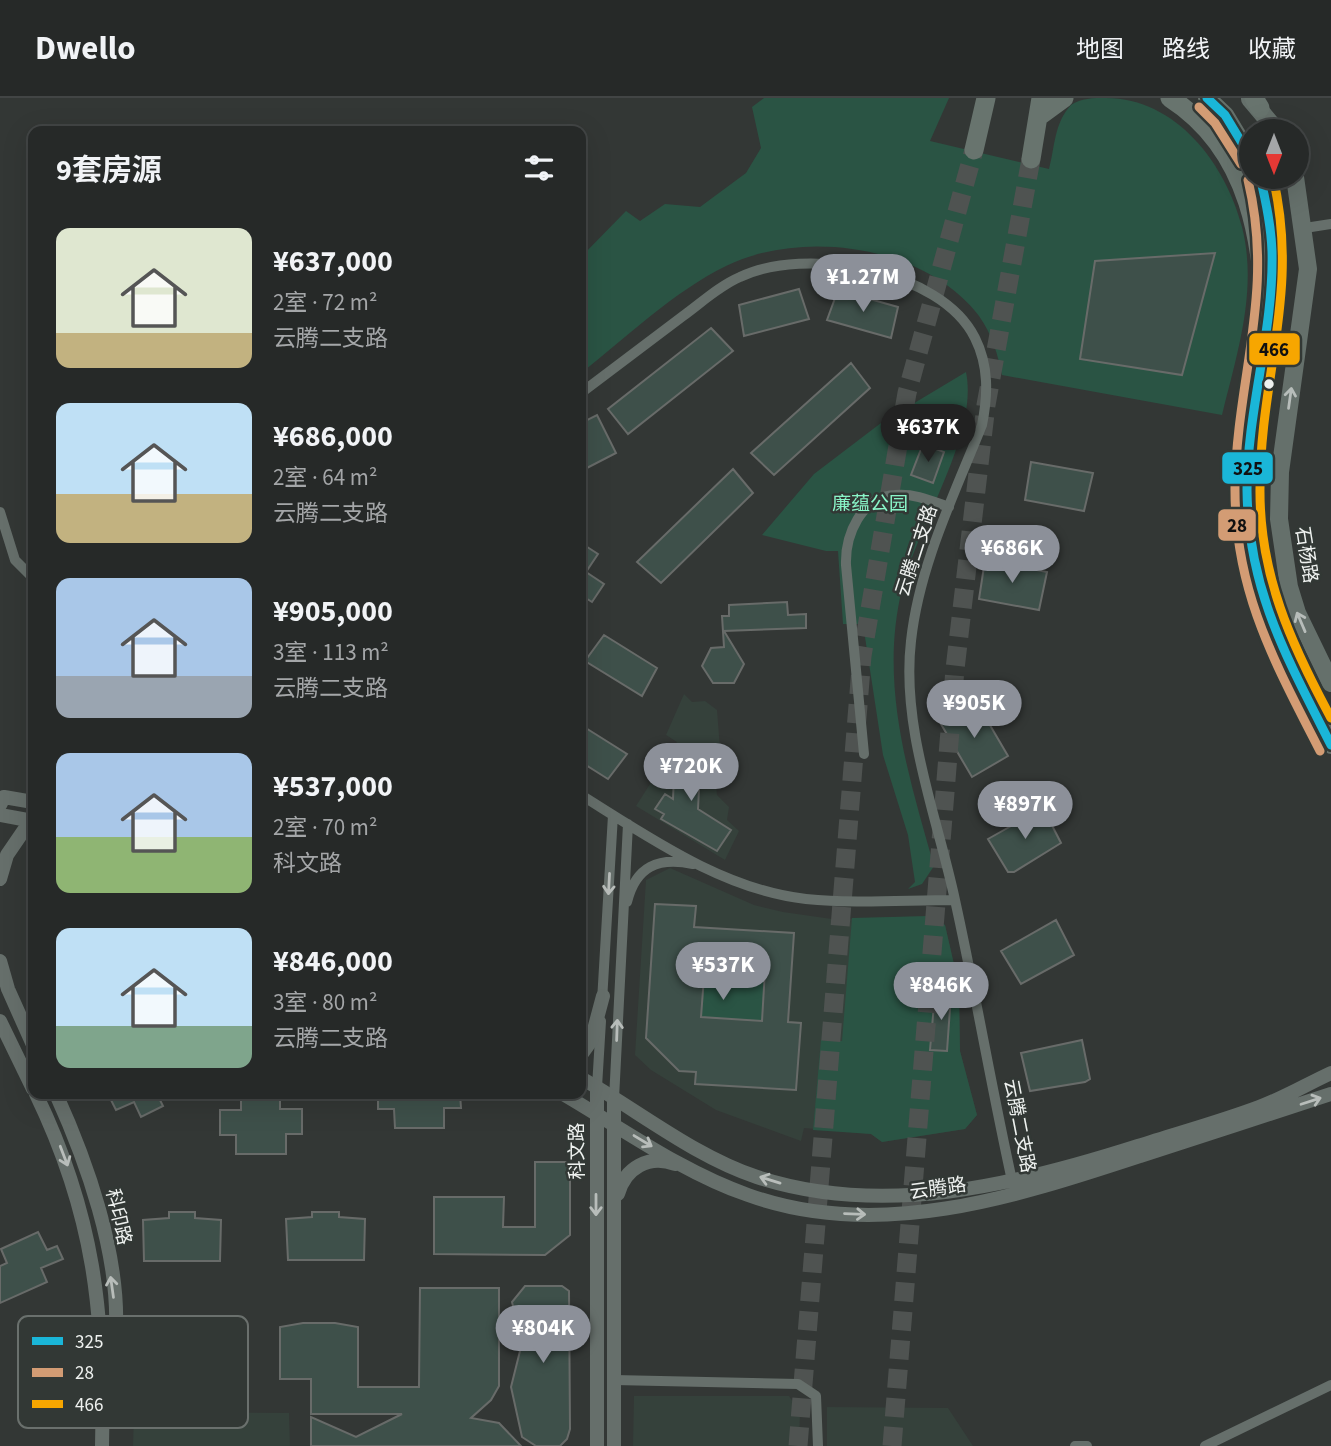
<!DOCTYPE html>
<html lang="zh">
<meta charset="utf-8">
<style>
:root{--surface:#262928;--page:#2e3130;--text:#f1f3f6;--muted:#a4a6a8;--line:#424545;--accent:#8c9099}
body{margin:0;font-family:"Source Sans 3","Noto Sans SC",sans-serif;background:var(--page);color:var(--text);height:100vh;display:flex;flex-direction:column;font-size:26px;white-space:nowrap}
*{box-sizing:border-box;margin:0}
p{font-size:23px;color:var(--muted)}
.icon{flex:none;width:38px;height:38px;fill:none;stroke:currentColor;stroke-width:2;stroke-linecap:round;stroke-linejoin:round}
.map{position:relative;flex:1;overflow:hidden}
.panel{position:absolute;left:28px;top:28px;width:558px;height:973px;display:flex;flex-direction:column;background:var(--surface);border-radius:14px;box-shadow:0 7px 28px #0002,0 0 0 2px var(--line)}
.panel>*{flex:none}
.needle{width:46px;rotate:180deg}
.buttons{position:absolute;left:1239px;top:21px;display:grid;gap:14px}
.buttons a{display:grid;place-items:center;width:70px;height:70px;border-radius:50%;background:var(--surface);box-shadow:0 7px 28px #0002,0 0 0 2px var(--line);font-size:35px}
.price{position:absolute;translate:-50% -60px;padding:0 16px;border-radius:24px;background:var(--accent);color:#fff;font-size:23px;line-height:46px;filter:drop-shadow(0 2px 4px #0008)}
.price::after{content:'';position:absolute;left:50%;top:42px;width:21px;height:16px;margin-left:-10px;background:inherit;clip-path:polygon(0 0,100% 0,50% 100%)}
.price.active{background:#222;color:#fff}
ul{padding:0;list-style:none}
li{display:flex;align-items:center;gap:21px;height:175px;padding:0 28px}
li span{display:grid;place-items:center;flex:none;width:196px;height:140px;border-radius:14px;color:#555}
li>.icon{margin-inline-start:auto}
span .icon{width:84px;height:84px;fill:#fffc;stroke-width:1}
li b{font-size:30px}
h2{display:flex;justify-content:space-between;align-items:center;height:84px;padding:0 28px;font-size:30px}
header{display:flex;align-items:center;gap:42px;box-sizing:border-box;height:98px;padding:0 35px;background:var(--surface);border-bottom:2px solid var(--line)}
header strong{font-size:33px}
nav{display:flex;gap:38px;margin-inline-start:auto;font-size:24px}
.map>svg:first-child{display:block}
</style>
<header>
<strong>Dwello</strong>
<nav><a>地图</a><a>路线</a><a>收藏</a></nav>
</header>
<div class="map">
<svg width="1331" height="1348" viewBox="0 0 1331 1348">
<rect width="100%" height="100%" fill="#333735"/>
<path fill="#35413b" d="M684,596L692,604L705,603L717,612L722,676L715,678L717,697L729,709L727,722L739,733L725,762L636,708L677,644L666,637Z
M670,770L754,807L783,814L832,821L930,818L945,827L959,888L960,953L977,1017L965,1031L882,1044L871,1036L804,1030L801,1043L716,1012L651,972L635,957L646,782Z
M634,1298H789L800,1314L799,1348H633Z
M827,1309L948,1310L973,1348H827Z
M134,1314L289,1315L290,1348H133Z"/>
<path fill="#2a5444" fill-rule="evenodd" d="M764,0H949L930,43L1049,71C1055,49 1054,25 1071,7C1081,0 1093,0 1106,0C1176,0 1226,66 1242,129C1258,192 1237,256 1222,317L1002,277C998,257 992,236 979,218C926,148 804,130 726,168C673,194 627,239 581,275V159L626,113L640,123L665,106L700,109L746,75L761,50L752,9Z
M966,274C979,337 917,427 902,491C879,586 908,676 934,768L922,786L908,791L915,784L908,737L883,657L863,526H843L838,453H826L762,437L814,376L881,325Z
M930,818L945,827L959,888L960,953L977,1017L965,1031L882,1044L871,1036L813,1032L821,942L842,943L852,820ZM935,895L951,897L946,953L930,952Z
M706,852L766,855L762,923L701,919Z"/>
<path fill="#3e504a" stroke="#686b69" stroke-width="2" fill-rule="evenodd" d="M1215,155L1182,277L1080,261L1095,163Z
M799,191L809,221L744,238L739,207Z
M838,192L898,209L891,240L827,222Z
M711,230L733,253L628,336L608,311Z
M851,265L870,290L774,377L751,355Z
M597,317L616,355L581,373V325Z
M923,346L944,354L933,385L911,377Z
M1031,364L1093,375L1084,413L1025,402Z
M733,371L753,395L661,485L637,464Z
M581,445L598,456L586,474L604,486L592,504L581,497Z
M985,462L1047,474L1039,512L979,501Z
M787,504L788,517L806,516V530L724,533L744,566L734,585H713L702,568L711,550L724,549L722,518H729V507Z
M604,537L657,570L642,598L585,563Z
M977,605L1008,658L972,679L941,626Z
M581,627L627,656L608,681L581,664Z
M682,650L701,651L698,711L731,732L717,753L661,721L664,716L655,711L665,696L673,701L675,655H682Z
M1043,710L1061,745L1014,774H1008L988,741Z
M655,806L696,808L694,829L794,835L788,924L801,925L796,992L695,986L696,974L679,973L646,940ZM706,852L766,855L762,923L701,919Z
M1056,822L1074,857L1021,886L1001,853Z
M935,895L951,896L947,953L930,952Z
M1082,942L1090,981L1085,984L1030,993L1021,955Z
M108,996H157L163,1008L141,1019L134,1004L116,1012Z
M241,996H280V1011H302V1036H286V1056H236V1037H220V1012H241Z
M378,996H460L461,1010H444V1030H395L394,1011H378Z
M535,1064H570V1137L545,1157L434,1156V1099H504L503,1129H535Z
M169,1114H195V1120L221,1122L220,1163H144L143,1122L169,1120Z
M312,1114H339V1119L365,1121L364,1162H288L286,1121L312,1119Z
M38,1134L47,1152L57,1148L63,1161L41,1170L47,1184L0,1205V1168L7,1165L1,1151Z
M525,1188H562L569,1193L570,1331L567,1341L560,1348H536L522,1339L511,1289L522,1245L512,1204Z
M420,1190H499V1288L491,1302L471,1320L499,1325L521,1348H311V1319L356,1339L402,1316H311V1281H280V1229L303,1225H335L358,1229V1289H419Z"/>
<g fill="none" stroke-linecap="round" stroke-linejoin="round">
<path stroke="#4f5351" stroke-width="19" stroke-dasharray="19 10" stroke-linecap="butt" d="M798,1348L862,558L907,295L974,52
M892,1348L955,571L986,307L1031,61"/>
<path stroke="#666f6b" stroke-width="10" d="M1305,130L1331,126
M581,295C615,269 649,244 683,218C701,205 719,188 740,179C804,148 941,171 975,240C989,268 988,297 982,327C954,397 919,468 911,543C901,630 937,718 955,802C976,897 992,993 1013,1087
M0,414L15,462L33,480
M864,656L846,467C845,437 861,399 895,397C914,395 932,403 949,409
M581,697C650,740 724,792 806,801C855,806 906,802 955,802
M627,804C636,768 658,759 693,766
M602,903L613,717
M597,989L601,923
M614,1001L628,726
M614,1282L798,1286L816,1298L818,1348
M1075,1348H1087
M1205,1348L1331,1287"/>
<path stroke="#666f6b" stroke-width="14" d="M0,707L4,699L33,704
M0,717L33,723
M0,781L7,757L33,719
M0,863L8,891L33,947
M0,923L33,991
M581,957L591,943L603,898
M581,980C639,1013 694,1058 757,1079C883,1120 1016,1087 1138,1048C1178,1035 1219,1024 1259,1009C1284,1000 1307,986 1331,975
M597,989V1348
M36,996C94,1116 105,1216 102,1348
M56,996C87,1064 119,1155 116,1231L109,1236L101,1224
M563,996C623,1031 682,1074 748,1097C878,1144 1015,1099 1140,1058C1204,1037 1267,1017 1331,996
M618,1096C625,1070 649,1056 675,1066
M614,1348V1001"/>
<path stroke="#65706b" stroke-width="18" d="M1207,0L1225,17L1251,60
M1250,1L1277,33
M1260,79C1291,175 1254,272 1248,370C1245,420 1252,480 1271,527C1287,569 1311,607 1331,647
M1295,79L1308,171L1280,374L1279,421L1289,489L1297,515L1331,585"/>
<path stroke="#68746e" stroke-width="19" d="M1170,0C1252,53 1263,146 1266,236
M1254,0L1260,10
M1038,19L1064,0
M974,52L986,0
M1031,61L1041,0"/>
<defs>
<path id="bus-1" d="M1207,0L1225,17L1251,60
M1260,79C1266,103 1271,127 1272,153C1274,233 1247,311 1247,392C1248,492 1287,560 1331,647"/>
<path id="bus-2" d="M1199,9L1215,25L1241,66
M1248,82C1275,195 1237,278 1235,388C1234,492 1274,563 1320,653"/>
<path id="bus-3" d="M1273,79C1300,194 1260,278 1260,390C1259,476 1291,546 1331,620"/>
</defs>
<use href="#bus-1" stroke="#323835" stroke-width="14"/>
<use href="#bus-2" stroke="#323835" stroke-width="14"/>
<use href="#bus-3" stroke="#323835" stroke-width="14"/>
<use href="#bus-1" stroke="#1ab6d8" stroke-width="9"/>
<use href="#bus-2" stroke="#d39c74" stroke-width="9"/>
<use href="#bus-3" stroke="#f7a600" stroke-width="9"/>
</g>
<defs><path id="oneway-shaft" d="M-6 0H5M1.5-3L5.5 0L1.5 3" fill="none" stroke-width="1.6" stroke-linecap="round" stroke-linejoin="round" transform="scale(1.75)"/></defs>
<g stroke="#b7bdba">
<use href="#oneway-shaft" transform="translate(1290 300) rotate(-82)"/>
<use href="#oneway-shaft" transform="translate(1301 524) rotate(-113)"/>
</g>
<g stroke="#b8bdba">
<use href="#oneway-shaft" transform="translate(609 786) rotate(93)"/>
<use href="#oneway-shaft" transform="translate(617 932) rotate(-88)"/>
<use href="#oneway-shaft" transform="translate(1311 1003) rotate(-18)"/>
<use href="#oneway-shaft" transform="translate(643 1043) rotate(31)"/>
<use href="#oneway-shaft" transform="translate(64 1058) rotate(69)"/>
<use href="#oneway-shaft" transform="translate(770 1082) rotate(-163)"/>
<use href="#oneway-shaft" transform="translate(596 1107) rotate(90)"/>
<use href="#oneway-shaft" transform="translate(855 1116) rotate(2)"/>
<use href="#oneway-shaft" transform="translate(112 1189) rotate(-98)"/>
</g>
<circle fill="#eef1ef" stroke="#323835" stroke-width="2.5" cx="1269" cy="286" r="6"/>
<g text-anchor="middle" dominant-baseline="central" stroke-width="5" stroke-linejoin="round" paint-order="stroke">
<g font-size="19" fill="#89f5c8" stroke="#323835">
<text x="870" y="406">廉蕴公园</text>
</g>
<g font-size="19" fill="#eef1ef" stroke="#323835">
<text transform="translate(917 453) rotate(-72)">云腾二支路</text>
<text transform="translate(1306 457) rotate(81)">石杨路</text>
<text transform="translate(1019 1028) rotate(79)">云腾二支路</text>
<text transform="translate(577 1053) rotate(-90)">科文路</text>
<text transform="translate(938 1091) rotate(-8)">云腾路</text>
<text transform="translate(118 1119) rotate(77)">科印路</text>
</g>
</g>
<rect x="18" y="1218" width="230" height="112" rx="10" fill="#323835" stroke="#6a706d" stroke-width="2"/>
<rect x="32" y="1239" width="31" height="8" fill="#1ab6d8"/>
<rect x="32" y="1270" width="31" height="9" fill="#d39c74"/>
<rect x="32" y="1302" width="31" height="8" fill="#f7a600"/>
<g font-size="19" fill="#eef1ef">
<text x="75" y="1250">325</text>
<text x="75" y="1281">28</text>
<text x="75" y="1313">466</text>
</g>
<g stroke="#323835" stroke-width="2.5">
<rect x="1248" y="234" width="53" height="34" rx="7" fill="#f7a600"/>
<rect x="1221" y="353" width="53" height="34" rx="7" fill="#1ab6d8"/>
<rect x="1217" y="410" width="40" height="34" rx="7" fill="#d39c74"/>
</g>
<g font-size="19" text-anchor="middle" font-weight="bold" fill="#111">
<text x="1274" y="258">466</text>
<text x="1248" y="377">325</text>
<text x="1237" y="434">28</text>
</g>
</svg>
<div class="buttons">
<a><svg class="needle" viewBox="-14 -14 28 28"><path d="M0-13l5 13h-10z" fill="#e53935"/><path d="M0 13l5-13h-10z" fill="#a4a6a8"/></svg></a>
</div>
<b class="price" style="left:863px;top:216px">¥1.27M</b>
<b class="price active" style="left:928px;top:366px">¥637K</b>
<b class="price" style="left:1012px;top:487px">¥686K</b>
<b class="price" style="left:974px;top:642px">¥905K</b>
<b class="price" style="left:691px;top:705px">¥720K</b>
<b class="price" style="left:1025px;top:743px">¥897K</b>
<b class="price" style="left:723px;top:904px">¥537K</b>
<b class="price" style="left:941px;top:924px">¥846K</b>
<b class="price" style="left:543px;top:1267px">¥804K</b>
<section class="panel">
<h2>9套房源<svg class="icon" aria-label="filters" viewBox="0 0 24 24"><path d="M4 7h16M4 17h16"/><circle cx="9" cy="7" r="2"/><circle cx="15" cy="17" r="2"/></svg></h2>
<ul>
<li><span style="background:linear-gradient(#dfe7d0 75%,#c2b280 0)"><svg class="icon" aria-label="home" viewBox="0 0 24 24"><path d="M3 11l9-7 9 7M6 9v11h12V9"/></svg></span><div><b>¥637,000</b><p>2室 · 72 m²</p><p>云腾二支路</p></div></li>
<li><span style="background:linear-gradient(#bfe0f5 65%,#c2b280 0)"><svg class="icon" aria-label="home" viewBox="0 0 24 24"><path d="M3 11l9-7 9 7M6 9v11h12V9"/></svg></span><div><b>¥686,000</b><p>2室 · 64 m²</p><p>云腾二支路</p></div></li>
<li><span style="background:linear-gradient(#a9c7e8 70%,#9aa5b1 0)"><svg class="icon" aria-label="home" viewBox="0 0 24 24"><path d="M3 11l9-7 9 7M6 9v11h12V9"/></svg></span><div><b>¥905,000</b><p>3室 · 113 m²</p><p>云腾二支路</p></div></li>
<li><span style="background:linear-gradient(#a9c7e8 60%,#8fb573 0)"><svg class="icon" aria-label="home" viewBox="0 0 24 24"><path d="M3 11l9-7 9 7M6 9v11h12V9"/></svg></span><div><b>¥537,000</b><p>2室 · 70 m²</p><p>科文路</p></div></li>
<li><span style="background:linear-gradient(#bfe0f5 70%,#7fa58c 0)"><svg class="icon" aria-label="home" viewBox="0 0 24 24"><path d="M3 11l9-7 9 7M6 9v11h12V9"/></svg></span><div><b>¥846,000</b><p>3室 · 80 m²</p><p>云腾二支路</p></div></li>
</ul>
</section>
</div>
